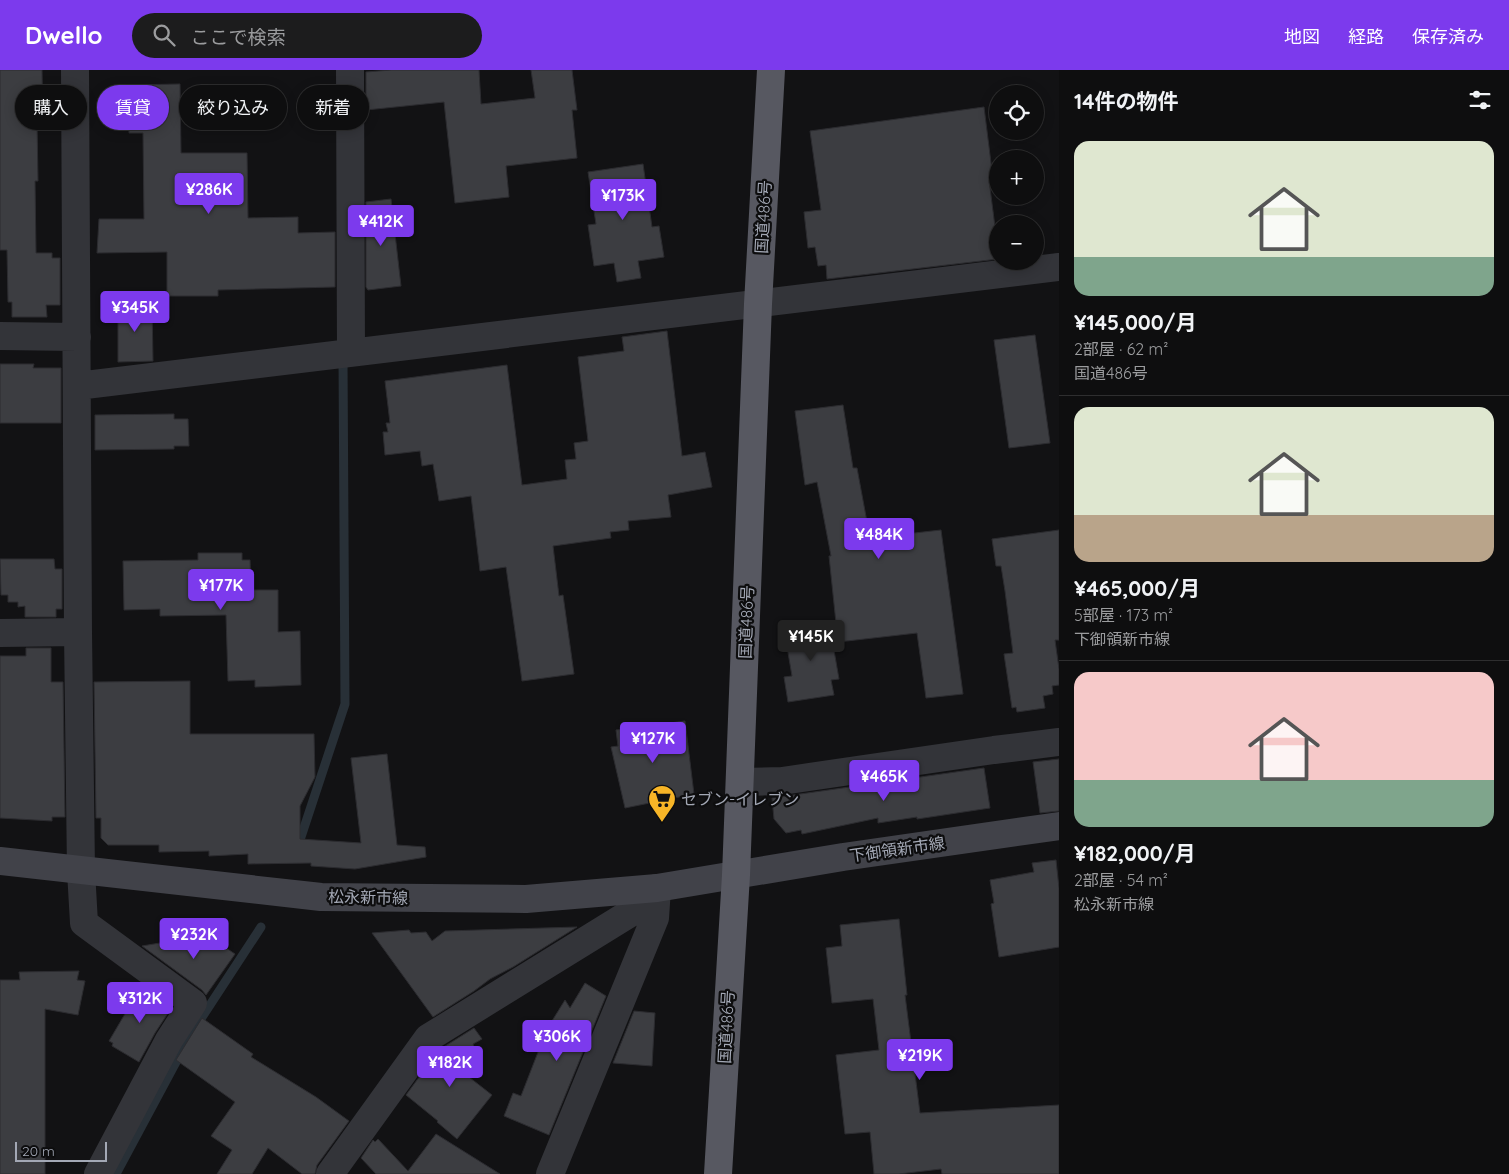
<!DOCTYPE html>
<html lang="ja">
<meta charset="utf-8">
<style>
:root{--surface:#0e0e0f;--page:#1c1c1d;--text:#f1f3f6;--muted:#9b9c9e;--line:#2e2e2f;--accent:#7c3aed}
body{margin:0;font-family:Quicksand,"Noto Sans JP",sans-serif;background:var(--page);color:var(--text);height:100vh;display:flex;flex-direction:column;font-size:19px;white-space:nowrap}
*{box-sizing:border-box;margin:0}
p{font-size:16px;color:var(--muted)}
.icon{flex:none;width:28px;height:28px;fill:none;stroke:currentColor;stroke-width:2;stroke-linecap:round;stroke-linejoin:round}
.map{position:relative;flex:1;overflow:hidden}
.sheet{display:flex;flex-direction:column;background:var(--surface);width:450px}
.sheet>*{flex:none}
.top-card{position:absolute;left:15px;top:15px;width:475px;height:45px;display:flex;gap:10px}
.buttons{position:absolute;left:989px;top:15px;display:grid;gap:10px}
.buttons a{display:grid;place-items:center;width:55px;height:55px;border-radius:50%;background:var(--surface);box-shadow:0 2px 12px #0003,0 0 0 1px var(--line);font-size:25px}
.scale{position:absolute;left:15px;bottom:12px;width:92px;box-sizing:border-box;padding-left:5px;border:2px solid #a3a8b5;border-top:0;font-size:14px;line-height:18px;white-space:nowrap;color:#a3a8b5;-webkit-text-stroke:4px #0d0d0e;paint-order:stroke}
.price{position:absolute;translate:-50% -42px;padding:0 11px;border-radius:5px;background:var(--accent);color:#fff;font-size:16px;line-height:32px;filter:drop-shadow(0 1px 2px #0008)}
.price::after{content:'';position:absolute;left:50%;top:30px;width:15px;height:11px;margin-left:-8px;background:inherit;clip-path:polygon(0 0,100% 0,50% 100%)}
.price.on{background:#222;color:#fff}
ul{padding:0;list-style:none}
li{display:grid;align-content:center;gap:10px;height:265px;padding:0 15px}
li+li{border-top:1px solid var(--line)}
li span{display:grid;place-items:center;height:155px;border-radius:15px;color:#555}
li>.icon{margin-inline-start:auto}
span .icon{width:90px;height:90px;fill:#fffc;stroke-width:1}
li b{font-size:21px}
h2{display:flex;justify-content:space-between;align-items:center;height:60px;padding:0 15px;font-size:21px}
.chip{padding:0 18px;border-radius:22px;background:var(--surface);box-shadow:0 2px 12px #0003,0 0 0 1px var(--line);font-size:18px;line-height:45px}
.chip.on{background:var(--accent);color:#fff}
header{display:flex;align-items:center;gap:30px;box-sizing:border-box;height:70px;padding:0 25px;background:var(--accent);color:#fff}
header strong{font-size:24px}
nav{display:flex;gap:28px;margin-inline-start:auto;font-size:18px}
.search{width:350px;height:45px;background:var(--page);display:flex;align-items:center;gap:12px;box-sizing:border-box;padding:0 18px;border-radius:28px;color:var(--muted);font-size:19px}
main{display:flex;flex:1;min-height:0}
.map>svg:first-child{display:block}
</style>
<header>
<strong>Dwello</strong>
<div class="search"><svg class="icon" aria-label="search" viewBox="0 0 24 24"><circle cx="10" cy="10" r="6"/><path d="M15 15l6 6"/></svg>ここで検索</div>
<nav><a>地図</a><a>経路</a><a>保存済み</a></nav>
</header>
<main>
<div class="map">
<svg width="1059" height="1104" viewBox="0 0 1059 1104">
<rect width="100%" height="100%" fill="#121214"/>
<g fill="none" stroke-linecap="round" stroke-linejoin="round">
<path stroke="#283037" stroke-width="9" d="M297,779L345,634L343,288
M116,1104L191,964L261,857"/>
</g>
<path fill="#3c3d41" stroke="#2c2c30" d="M0,0H42L43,53H37L38,111H35L36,183H52V188H60V235H46L47,247H12V232H8L7,180H0Z
M391,0H479L481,34L535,28L531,0H572L577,40H572L577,88L506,96L509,127L455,133L444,32L366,40V2Z
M180,14L181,83H247L248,148L298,147V163L335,162V217L218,220V226H167V182L97,183L99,149H144L143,63H129L128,15Z
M984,37L993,109L989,110L995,157H998V189L827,209L826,195L818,196L815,177L808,178L804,142L821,140L810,61Z
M643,94L652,157L659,156L664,187L638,191L641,208L617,212L614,193L594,196L588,155L596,154L588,102Z
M391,129L401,216L368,220L366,217V132Z
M152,234L153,291L118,292V235Z
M667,261L682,386L705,382L712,417L668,425L671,447L628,451L629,460L610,462L611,468L553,476L559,526L563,525L574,604L522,611L506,497L480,501L471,426L439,431L433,394L422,396L420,381L385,385L383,362H388L386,353H390L385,311L507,295L522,415L567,409L565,390L576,389L574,373L588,371L578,287L624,281L622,267Z
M1035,265L1050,373L1009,378L994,270Z
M0,294H34L33,298H61V353H0Z
M843,335L853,398H857L870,468L941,460L963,624L926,628L917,563L838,572L829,486H831L817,412L805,415L795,341Z
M174,344V349H188L189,376H174V379L95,380V345Z
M1059,460V570H1055L1059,599V615L1052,616L1053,624L1043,626L1045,638L1017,642L1016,637L1012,638L1004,584L1013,583L1005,521L1001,496H996L992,469Z
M198,483H242V490H250L251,520H278V562L300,561L301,615L255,617V610L228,611L226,545L160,546V539L124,540L123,491L198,490Z
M0,489H54L55,499H62V539H56V547H25V536L18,537V532H8V525H1Z
M829,552L839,609L831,610L834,625L788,632L784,607L792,606L784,559Z
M26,578H51V612H63L65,747H52V751L0,748V586H26Z
M190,611V664H314L315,707L300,736V769L361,773L351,688L387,684L397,775L425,777L426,787L355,799L311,796V793L248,794V784L209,786V781L159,782V775H108L101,768V748H96L94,612Z
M685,651L694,724L625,738L611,677L618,676L616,660Z
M1059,689V741L1040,743L1033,692Z
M984,698L990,738L917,749V747L878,753V748L802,764L801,760L786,763L774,749L772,728Z
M1056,790L1059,818V877L999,887L991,834L994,833L990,810L1034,802L1032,793Z
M899,849L907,925H905L920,1043L1059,1035V1104H942L941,1099L899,1104H874L870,1062L845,1064L836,985L879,980L873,929L832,933L826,878L842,876L840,855Z
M577,857L513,897L490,909L474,921L433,947L372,863L409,860L411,863L426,862L432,871L445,861Z
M190,868L204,878L211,868L235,884L206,925L202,920L142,876Z
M79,901L77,910L85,911L78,945L45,939V1104H0V910H20L19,902Z
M585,913L606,926L549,1065L504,1046L513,1023L521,1026L547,959L565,930L570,938Z
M142,915L172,937L155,963L139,992L112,976L113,973L109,971Z
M634,941L655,943L652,996L613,993Z
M202,948L253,984L251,987L316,1027L349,1051L317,1095L315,1104H302L268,1078L252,1104H217L232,1080L211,1066L235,1032L176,990Z
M474,958L482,969L473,974L474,977L451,993L492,1025L457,1069L437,1052L438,1051L406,1025L439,980Z
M436,1064L500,1104H376L361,1088L373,1070L375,1072L378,1069L408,1101Z"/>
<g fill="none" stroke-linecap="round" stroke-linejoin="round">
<path stroke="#333439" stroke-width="28" d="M75,0L78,562L81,801L84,853L193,933L169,970L98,1104
M350,0L351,283
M0,266L77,267
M77,316L1059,197
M0,563L78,562
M740,712L782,711L994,680L1059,672
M330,1104L428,968L640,837L656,832
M550,1104L655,848L657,818"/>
<path stroke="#414249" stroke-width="28" d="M0,791L321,827L526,829L657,818L843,787L1059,756"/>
<path stroke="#575861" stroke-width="28" d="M718,1104L736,805L758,234L771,0"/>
</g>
<defs>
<symbol id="supermarket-pin" viewBox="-11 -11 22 30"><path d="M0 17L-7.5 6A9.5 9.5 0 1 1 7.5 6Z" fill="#f7b527" stroke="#0d0d0e"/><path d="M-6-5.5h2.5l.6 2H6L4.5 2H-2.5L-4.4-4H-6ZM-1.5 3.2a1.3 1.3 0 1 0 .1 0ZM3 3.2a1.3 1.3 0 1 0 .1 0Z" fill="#111"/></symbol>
</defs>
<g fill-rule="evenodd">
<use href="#supermarket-pin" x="646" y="713" width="32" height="43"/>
</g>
<g text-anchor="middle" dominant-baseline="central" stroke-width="4.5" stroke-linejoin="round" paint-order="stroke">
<g font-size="16" fill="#a3a8b5" stroke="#0d0d0e">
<text transform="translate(763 147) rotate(-87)">国道486号</text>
<text transform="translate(746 552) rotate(-88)">国道486号</text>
<text transform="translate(897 779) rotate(-8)">下御領新市線</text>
<text transform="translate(368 827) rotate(1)">松永新市線</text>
<text transform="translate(726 957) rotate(-87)">国道486号</text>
</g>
<g font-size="16" fill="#a3a8b5" stroke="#0d0d0e" text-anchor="start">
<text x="681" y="729">セブン-イレブン</text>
</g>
</g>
</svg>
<div class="buttons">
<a><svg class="icon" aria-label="locate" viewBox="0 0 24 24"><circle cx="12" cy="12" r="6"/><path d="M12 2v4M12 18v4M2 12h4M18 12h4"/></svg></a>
<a>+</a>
<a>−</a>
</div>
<div class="scale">20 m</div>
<b class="price" style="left:209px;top:145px">¥286K</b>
<b class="price" style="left:623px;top:151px">¥173K</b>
<b class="price" style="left:381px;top:177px">¥412K</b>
<b class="price" style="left:135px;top:263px">¥345K</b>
<b class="price" style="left:879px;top:490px">¥484K</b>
<b class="price" style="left:221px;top:541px">¥177K</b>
<b class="price on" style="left:811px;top:592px">¥145K</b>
<b class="price" style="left:653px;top:694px">¥127K</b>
<b class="price" style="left:884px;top:732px">¥465K</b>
<b class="price" style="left:194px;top:890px">¥232K</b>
<b class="price" style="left:140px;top:954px">¥312K</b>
<b class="price" style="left:557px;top:992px">¥306K</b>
<b class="price" style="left:920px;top:1011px">¥219K</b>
<b class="price" style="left:450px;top:1018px">¥182K</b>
<div class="top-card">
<a class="chip">購入</a>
<a class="chip on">賃貸</a>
<a class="chip">絞り込み</a>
<a class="chip">新着</a>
</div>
</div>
<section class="sheet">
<h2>14件の物件<svg class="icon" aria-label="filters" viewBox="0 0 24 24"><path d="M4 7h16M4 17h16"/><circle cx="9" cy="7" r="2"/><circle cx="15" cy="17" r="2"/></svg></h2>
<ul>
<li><span style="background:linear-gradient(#dfe7d0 75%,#7fa58c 0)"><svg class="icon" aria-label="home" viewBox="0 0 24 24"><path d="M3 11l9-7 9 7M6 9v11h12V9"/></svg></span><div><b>¥145,000/月</b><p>2部屋 · 62 m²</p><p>国道486号</p></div></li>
<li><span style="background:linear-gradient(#dfe7d0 70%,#b9a48a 0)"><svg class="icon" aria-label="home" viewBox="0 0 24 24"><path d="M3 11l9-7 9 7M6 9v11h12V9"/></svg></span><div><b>¥465,000/月</b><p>5部屋 · 173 m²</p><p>下御領新市線</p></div></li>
<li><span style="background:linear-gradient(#f6c9c9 70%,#7fa58c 0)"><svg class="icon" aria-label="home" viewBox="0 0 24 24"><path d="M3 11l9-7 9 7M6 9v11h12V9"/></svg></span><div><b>¥182,000/月</b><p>2部屋 · 54 m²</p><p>松永新市線</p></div></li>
</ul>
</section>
</main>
